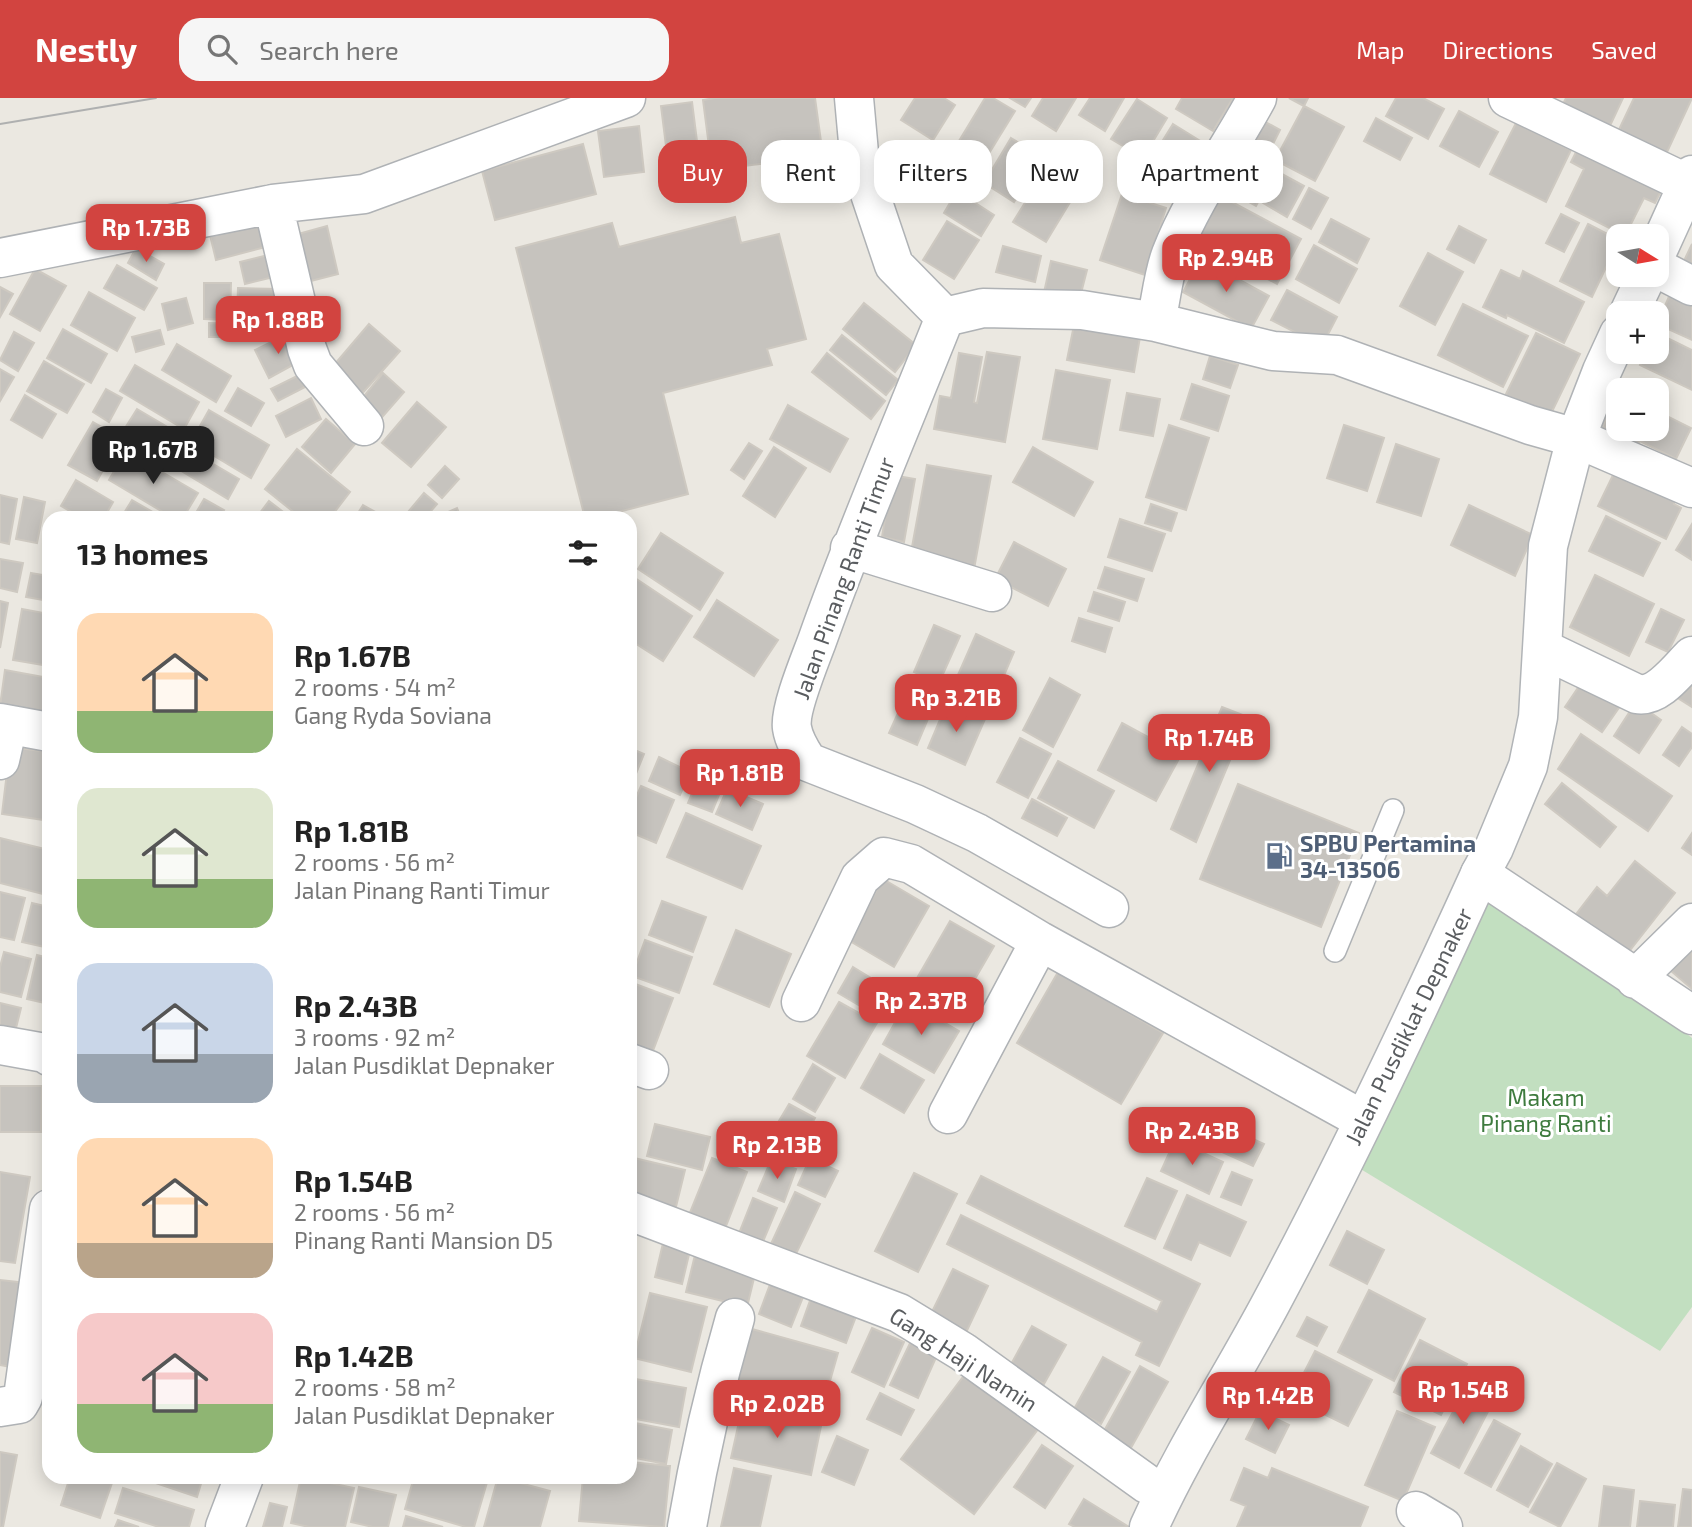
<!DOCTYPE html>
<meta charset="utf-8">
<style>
:root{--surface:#fff;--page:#f6f6f6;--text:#222;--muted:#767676;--accent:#d24440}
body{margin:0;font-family:"Exo 2",sans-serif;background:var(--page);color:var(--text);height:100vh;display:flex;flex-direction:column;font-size:26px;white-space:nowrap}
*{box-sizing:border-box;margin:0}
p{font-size:23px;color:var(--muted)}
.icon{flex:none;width:38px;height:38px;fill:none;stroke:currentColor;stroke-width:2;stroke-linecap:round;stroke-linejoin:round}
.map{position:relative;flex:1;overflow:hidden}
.drawer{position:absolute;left:42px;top:413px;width:595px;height:973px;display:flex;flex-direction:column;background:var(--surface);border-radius:21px;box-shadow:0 4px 18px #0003}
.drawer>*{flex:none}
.hud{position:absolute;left:658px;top:42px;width:665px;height:63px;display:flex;gap:14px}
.needle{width:46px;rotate:101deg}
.controls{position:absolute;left:1606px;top:126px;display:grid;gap:14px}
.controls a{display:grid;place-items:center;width:63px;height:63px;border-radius:14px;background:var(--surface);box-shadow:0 4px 18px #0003;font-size:35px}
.price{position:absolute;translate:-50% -60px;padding:0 16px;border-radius:14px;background:var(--accent);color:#fff;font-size:23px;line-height:46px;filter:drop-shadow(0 2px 4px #0008)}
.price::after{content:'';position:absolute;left:50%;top:42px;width:21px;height:16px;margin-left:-10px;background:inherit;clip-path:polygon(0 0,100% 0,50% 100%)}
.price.current{background:#222;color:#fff}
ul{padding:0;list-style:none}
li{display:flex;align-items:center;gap:21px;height:175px;padding:0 35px}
li span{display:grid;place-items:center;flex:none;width:196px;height:140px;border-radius:21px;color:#555}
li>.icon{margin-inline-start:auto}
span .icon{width:84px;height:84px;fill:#fffc;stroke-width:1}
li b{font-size:30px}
h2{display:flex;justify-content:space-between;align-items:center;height:84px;padding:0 35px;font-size:30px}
.pill{padding:0 24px;border-radius:21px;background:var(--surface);box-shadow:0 4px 18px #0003;font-size:24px;line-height:63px}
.pill.current{background:var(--accent);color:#fff}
header{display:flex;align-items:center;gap:42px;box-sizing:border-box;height:98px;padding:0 35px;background:var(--accent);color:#fff}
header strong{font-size:33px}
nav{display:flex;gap:38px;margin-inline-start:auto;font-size:24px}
.search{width:490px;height:63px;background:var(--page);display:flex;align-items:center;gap:18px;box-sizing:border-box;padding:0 24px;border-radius:21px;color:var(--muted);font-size:26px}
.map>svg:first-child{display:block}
</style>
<header>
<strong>Nestly</strong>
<div class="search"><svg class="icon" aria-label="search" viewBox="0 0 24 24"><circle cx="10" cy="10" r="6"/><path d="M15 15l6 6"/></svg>Search here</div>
<nav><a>Map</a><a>Directions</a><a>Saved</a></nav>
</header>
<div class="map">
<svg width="1692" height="1429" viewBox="0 0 1692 1429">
<rect width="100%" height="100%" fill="#ebe8e1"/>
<path fill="#c2dfc0" d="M1497,784L1692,940V1209L1660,1253L1354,1067Z"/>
<path fill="#c6c3be" stroke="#cec9c1" stroke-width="2" d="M715,0H815L823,58L712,72L703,2Z
M915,0H944L955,7L933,42L901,22Z
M985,0H993L1015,13L983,65L956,48Z
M1010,0H1031L1025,9Z
M1043,0H1076L1056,33L1032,18Z
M1090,0H1124L1105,33L1079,17Z
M1182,0H1233L1213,33L1176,11Z
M1289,0H1308L1304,8L1344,29L1315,83L1275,62L1304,8Z
M1396,0H1423L1444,11L1428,41L1386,18Z
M1566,0H1623L1609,30L1562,8Z
M1634,0H1692L1662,65L1614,42Z
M1137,1L1167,20L1143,60L1111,41Z
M692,4L700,67L669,72L661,8Z
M1459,13L1498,34L1479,69L1440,48Z
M1376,20L1412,40L1400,62L1364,43Z
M1262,22L1280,32L1266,60L1247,49Z
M1516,25L1571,52L1546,104L1490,76Z
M1173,26L1202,44L1181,78L1152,60Z
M639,28L644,74L604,79L598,33Z
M1011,40L1042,59L1014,104L984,85Z
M1583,40L1667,81L1655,105L1644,100L1625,138L1566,108L1584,71L1571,64Z
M907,45L954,74L936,103L889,75Z
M583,46L596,96L495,122L482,73Z
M1241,54L1275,73L1256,108L1222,89Z
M1046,71L1078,91L1046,144L1013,124Z
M1280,75L1304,88L1287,119L1263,105Z
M1309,90L1328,100L1311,131L1293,121Z
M957,93L994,117L981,138L944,115Z
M1215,95L1301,141L1277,186L1191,139Z
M1122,96L1166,110L1145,177L1100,162Z
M1561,116L1579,125L1564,154L1546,145Z
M735,119L741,145L779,136L806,241L767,251L772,267L663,295L688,396L595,420H585L516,150L612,125L619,149Z
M271,121L277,146L216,162L210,137Z
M1331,121L1369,141L1357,165L1319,144Z
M947,123L979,142L954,181L923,162Z
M1588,126L1619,142L1592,199L1560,183Z
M327,128L338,176L303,185L291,138Z
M1459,128L1486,142L1474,165L1447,151Z
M1692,146V175L1681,169Z
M1314,147L1357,171L1339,205L1296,181Z
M1003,148L1041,158L1035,184L996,174Z
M136,150L164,166L156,182L128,165Z
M280,154L286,176L245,186L240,164Z
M1428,155L1463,174L1435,227L1400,208Z
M1201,161L1269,198L1251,231L1183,194Z
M1051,163L1087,172L1078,207L1043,199Z
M117,167L157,190L144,212L104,190Z
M35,171L66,188L40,233L10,216Z
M1501,172L1520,181L1523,173L1584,204L1564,245L1507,217L1506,220L1483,209Z
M204,185H231L230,222L204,221Z
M1674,187L1692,195V242L1657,226Z
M0,189L13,196L0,219Z
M238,190L280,191L279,216H237Z
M1287,192L1337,219L1322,248L1271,222Z
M89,194L135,220L117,253L71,227Z
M186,200L193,225L168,232L162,206Z
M864,205L916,247L895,274L843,231Z
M1463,206L1528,238L1503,289L1438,257Z
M209,225L237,226L236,239H209Z
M369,226L400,253L359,299L329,273Z
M1074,227L1140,239L1134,274L1067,262Z
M63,231L107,256L91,285L47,260Z
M160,232L164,246L136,254L132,239Z
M14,234L34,245L18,273L0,262Z
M1536,235L1580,256L1547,324L1503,302Z
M1657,235L1692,252V292L1640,267L1646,254H1657Z
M287,236L300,263L269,280L255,252Z
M842,237L898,282L886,297L830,252Z
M177,246L231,278L216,304L162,272Z
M987,254L1020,259L1005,344L934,331L940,298L951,300L959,255L982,259L974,304L977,305Z
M827,255L885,303L871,321L812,274Z
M1210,258L1238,267L1230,290L1203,281Z
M44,263L84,286L67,315L27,293Z
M135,267L199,304L184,331L120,293Z
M0,271L14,279L0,303Z
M1056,272L1110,282L1097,351L1043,341Z
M383,275L404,294L376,326L355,309Z
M299,277L305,289L278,303L271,291Z
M1192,286L1229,298L1218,333L1181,321Z
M238,290L264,305L251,328L225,313Z
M106,291L122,300L109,324L93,314Z
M1127,295L1160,301L1153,338L1120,332Z
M1619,295V331H1657V313L1691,330L1676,361L1640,343L1637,348L1601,331Z
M25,297L56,316L42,340L11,322Z
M311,300L321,321L286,339L276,318Z
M417,304L446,329L411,369L382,345Z
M788,307L848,341L830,374L770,341Z
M137,311L171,331L157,355L122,335Z
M209,312L269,347L251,380L191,344Z
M326,321L355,346L331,375L302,349Z
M93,324L121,340L97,383L68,367Z
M1169,327L1209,340L1186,412L1146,399Z
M1344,327L1384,340L1367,393L1327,380Z
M749,345L762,353L744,381L731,372Z
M179,346L239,381L228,401L168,365Z
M1396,346L1439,361L1421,418L1377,404Z
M774,349L806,370L775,419L743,398Z
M1033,349L1093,384L1074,418L1013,384Z
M297,351L350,394L330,420H301L265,391Z
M126,353L198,395L183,420H173L109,382Z
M927,367L991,378L974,471L910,460Z
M1629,367L1679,394L1674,406L1681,410L1666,441L1598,408L1613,377L1622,381Z
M445,368L459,381L442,400L428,387Z
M892,377L915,381L904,444L882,439Z
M76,382L113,404L104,420H82L61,408Z
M424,395L437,406L425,420H403Z
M0,397L17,401L9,446L0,444Z
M24,399L45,404L37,445L16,441Z
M204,401L224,412L219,420H193Z
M132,402L163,420H121Z
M269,403L291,420H256Z
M1151,406L1177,415L1171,433L1145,425Z
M363,407L386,420H355Z
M1469,407L1533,437L1515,478L1451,447Z
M457,410L461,420H435Z
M1606,418L1660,445L1643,478L1589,453Z
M1120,421L1165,436L1152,473L1108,459Z
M1692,426V462L1676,452Z
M661,435L723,475L700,512L638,471Z
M1014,444L1066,471L1048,508L995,481Z
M0,461L23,465L17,494L0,490Z
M1105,469L1144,481L1137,503L1098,490Z
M31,475L49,478V503L26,499Z
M1595,477L1654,506L1629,558L1570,529Z
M635,480L692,518L663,563L630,542V488Z
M1094,494L1125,504L1119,523L1088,513Z
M717,502L778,542L754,578L694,539Z
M0,503L8,505L0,550Z
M22,511L49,516V568L13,562Z
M1661,511L1684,522L1668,554L1646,544Z
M1079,520L1112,530L1105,554L1072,543Z
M934,527L960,538L939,585L914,574Z
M976,536L1014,554L993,603L954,586Z
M5,572L49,580L48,617L0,608Z
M1692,574V609L1676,599Z
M1586,578L1623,604L1602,634L1565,609Z
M1050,580L1080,597L1053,649L1023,632Z
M911,586L938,597L917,647L889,635Z
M1636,604L1661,622L1639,655L1614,638Z
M947,605L985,621L965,667L928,650Z
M1222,609L1248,619L1196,744L1171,731Z
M1122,625L1181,657L1156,703L1098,672Z
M1682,629L1692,636V649L1679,668L1663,657Z
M1581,636L1672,698L1648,733L1558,671Z
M1020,640L1051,656L1028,700L997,684Z
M10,649L49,654V677L44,722L2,716Z
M630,650L644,656L631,688H630Z
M659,659L690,674L680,697L649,683Z
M1058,663L1114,693L1094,730L1038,700Z
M700,677L723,687L712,714L688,705Z
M1562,685L1616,729L1600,749L1545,706Z
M1238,686L1359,735L1321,829L1200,781Z
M641,688L674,702L656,745L630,734V713Z
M727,691L763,706L752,732L716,716Z
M1032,701L1067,720L1057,738L1022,720Z
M686,715L761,748L742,791L667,759Z
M1692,735V757L1682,750Z
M0,740L49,752V771L43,796L0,785Z
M1635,763L1675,795L1627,856L1591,826L1584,834L1570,824L1597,789L1607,798Z
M883,781L929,808L894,869L848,842Z
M0,794L25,800L14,842L0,839Z
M662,803L706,819L693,854L649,837Z
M32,805L49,809V850L22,844Z
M950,823L994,848L960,907L916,882Z
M736,832L791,856L769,909L714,886Z
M645,842L692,859L679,895L632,878Z
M1692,849V891L1671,873Z
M4,854L31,861L21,899L0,894V869Z
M37,857L49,860V906L27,901Z
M853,869L894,894L879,919L838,895Z
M1058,874L1163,935L1121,1006L1017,945Z
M630,884L673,900L651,958L630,950Z
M907,903L959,933L934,975L883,946Z
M839,904L877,925L845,980L807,958Z
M0,905L21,910L13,942L0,939Z
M880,956L924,982L904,1015L861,990Z
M813,966L835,980L815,1014L793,1001Z
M0,988H42L41,1034H0Z
M789,1006L815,1020L805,1038L779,1023Z
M655,1026L710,1039L702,1072L647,1058Z
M1222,1027L1264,1046L1253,1068L1211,1049Z
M1175,1042L1223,1064L1209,1096L1161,1073Z
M630,1059L685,1072L673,1121L630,1110Z
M712,1060L747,1074L721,1141L685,1127Z
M810,1060L838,1073L825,1099L798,1087Z
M771,1062L796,1071L784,1104L758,1093Z
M0,1074L30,1079L15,1165L0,1163Z
M1232,1074L1252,1082L1241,1107L1221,1099Z
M914,1075L957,1096L918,1174L875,1153Z
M981,1078L1200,1186L1159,1268L1136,1257L1142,1244L947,1146L961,1117L1157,1214L1162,1203L967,1105Z
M1147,1080L1177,1093L1155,1141L1125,1128Z
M795,1094L820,1106L794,1160L770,1148Z
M1187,1097L1246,1124L1230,1158L1199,1144L1191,1162L1164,1150Z
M753,1100L777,1110L759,1153L736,1143Z
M1347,1133L1384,1152L1367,1186L1330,1167Z
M664,1141L691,1148L682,1186L655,1179Z
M695,1157L756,1172L747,1209L686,1194Z
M953,1171L988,1188L963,1241L927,1224Z
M772,1181L805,1194L791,1229L759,1216Z
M0,1182L26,1185L16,1270L0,1267Z
M1369,1192L1425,1221L1394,1283L1338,1254Z
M650,1195L707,1209L691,1274L634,1260Z
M812,1197L858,1213L846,1245L801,1228Z
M1307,1219L1327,1229L1317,1248L1297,1238Z
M1032,1228L1066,1247L1044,1286L1010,1268Z
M872,1230L904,1244L884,1289L852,1274Z
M752,1231L838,1255L822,1311L736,1286Z
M1420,1242L1467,1266L1441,1317L1394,1294Z
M911,1243L938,1255L918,1300L890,1287Z
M1315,1253L1372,1282L1348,1328L1291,1300Z
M1103,1259L1130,1274L1101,1326L1074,1311Z
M1140,1268L1168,1284L1127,1357L1099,1342Z
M966,1275L1039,1330L974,1416L901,1361Z
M630,1280L686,1290L679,1329L630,1320Z
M1468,1286L1495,1300L1459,1370L1431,1355Z
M880,1295L914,1312L901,1337L867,1321Z
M743,1306L822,1323L811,1377L731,1360Z
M1260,1313L1289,1327L1275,1355L1246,1341Z
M1397,1313L1435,1329L1403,1403L1365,1387Z
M1494,1322L1520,1336L1491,1389L1465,1375Z
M630,1324L672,1332L666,1366L630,1359Z
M837,1338L868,1352L854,1387L822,1374Z
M1042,1347L1073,1368L1045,1410L1014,1389Z
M1521,1348L1552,1366L1528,1409L1497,1392Z
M0,1354L17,1357L3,1429H0Z
M630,1364L670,1368L664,1429L579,1423L583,1379H630Z
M1557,1365L1586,1381L1560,1429L1530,1414Z
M734,1370L771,1378L760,1429H721Z
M1244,1370L1268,1380L1272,1370L1368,1409L1360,1429H1237L1246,1408L1231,1402Z
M70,1379H114L100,1420L61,1407Z
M138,1379H203L197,1399Z
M301,1379L354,1390L345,1429H309L291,1425Z
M414,1379L488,1381L474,1429H466L405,1411Z
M498,1379L550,1393L540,1429H484Z
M1604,1388L1634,1392L1630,1429H1599Z
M359,1389L396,1397L388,1429H373L351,1424Z
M123,1390L194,1412L189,1429H159L115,1415Z
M1683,1391L1692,1392V1429H1678Z
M1084,1401L1129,1429H1075L1069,1426Z
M1640,1403L1675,1407L1673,1429H1637Z
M270,1405L287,1409L282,1429H263Z
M406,1418L443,1429H403Z
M118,1422L139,1429H115Z"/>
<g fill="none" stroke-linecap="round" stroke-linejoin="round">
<defs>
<path id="lane" d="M1335,853L1393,712"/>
<path id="street" d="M854,0L860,66L894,167L945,219L983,210L1082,212L1156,224L1273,253L1337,257L1530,327L1576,340L1692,390
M1508,0L1688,86
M273,106L307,251L313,267L364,328
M0,160L273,106L364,96L626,0
M1657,170L1692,188
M945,219C902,327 856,433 817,543C810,562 789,612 792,630C794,643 801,653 808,664L915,706L977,735L1109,810
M1156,224C1161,202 1163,177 1171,156C1193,100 1229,52 1257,0
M850,450L992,494
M1543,551L1637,596C1658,600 1678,572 1692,558
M0,625L49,634
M0,662L8,627
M1480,776L1692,917
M1635,881L1692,825
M801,904L860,780L884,759L911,766L1040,843L1363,1022
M0,947L45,955L49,958
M630,965L649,972
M948,1016L1040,843
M630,1113L899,1215L963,1254L1147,1386L1164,1395
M0,1309L19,1306L23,1299L49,1111
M1416,1413L1443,1429
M225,1429L244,1379
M687,1429C699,1358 715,1289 735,1220"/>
<path id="secondary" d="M1657,154L1692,77
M1629,215L1647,177
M1149,1429C1184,1352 1231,1280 1271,1205C1346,1065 1414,921 1480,776L1494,750L1528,668L1538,619L1548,448L1576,340L1602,273L1619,236"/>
</defs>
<use href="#lane" stroke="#afb2b5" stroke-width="24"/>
<use href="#street" stroke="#afb2b5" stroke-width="41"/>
<use href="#secondary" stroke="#b1b4b7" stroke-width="41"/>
<use href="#lane" stroke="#fff" stroke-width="21"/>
<use href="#street" stroke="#fff" stroke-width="38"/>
<use href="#secondary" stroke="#fff" stroke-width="38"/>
<path stroke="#afb0b0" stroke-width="2" d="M0,26L156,0"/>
</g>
<defs>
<symbol id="fuel-bare" viewBox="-9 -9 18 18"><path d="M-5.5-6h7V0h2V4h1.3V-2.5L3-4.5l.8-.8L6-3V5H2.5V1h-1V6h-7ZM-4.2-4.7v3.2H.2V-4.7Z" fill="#5c6f8a" stroke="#fff" stroke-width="2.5" paint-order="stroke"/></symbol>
</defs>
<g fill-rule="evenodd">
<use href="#fuel-bare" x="1260" y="739" width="38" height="38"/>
</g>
<g text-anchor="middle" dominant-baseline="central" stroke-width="6" stroke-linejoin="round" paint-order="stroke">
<g font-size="23" fill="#5a5d60" stroke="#fff">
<text transform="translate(843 480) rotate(-70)">Jalan Pinang Ranti Timur</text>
<text transform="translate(1408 928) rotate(-64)">Jalan Pusdiklat Depnaker</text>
<text transform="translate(964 1261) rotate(33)">Gang Haji Namin</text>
</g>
<g font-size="23" font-weight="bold" fill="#4e5e75" stroke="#fff" text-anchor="start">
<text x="1300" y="745">SPBU Pertamina<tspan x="1300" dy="26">34-13506</tspan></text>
</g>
<g font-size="23" fill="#3e7b3e" stroke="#fff">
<text x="1546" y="999">Makam<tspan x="1546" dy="26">Pinang Ranti</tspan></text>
</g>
</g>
</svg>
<div class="controls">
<a><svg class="needle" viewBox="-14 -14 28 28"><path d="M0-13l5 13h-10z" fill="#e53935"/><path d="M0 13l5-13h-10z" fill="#767676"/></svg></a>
<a>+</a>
<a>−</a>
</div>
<b class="price" style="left:146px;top:166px">Rp 1.73B</b>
<b class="price" style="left:1226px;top:196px">Rp 2.94B</b>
<b class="price" style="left:278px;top:258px">Rp 1.88B</b>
<b class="price current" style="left:153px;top:388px">Rp 1.67B</b>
<b class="price" style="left:956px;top:636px">Rp 3.21B</b>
<b class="price" style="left:1209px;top:676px">Rp 1.74B</b>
<b class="price" style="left:740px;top:711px">Rp 1.81B</b>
<b class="price" style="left:921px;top:939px">Rp 2.37B</b>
<b class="price" style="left:1192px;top:1069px">Rp 2.43B</b>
<b class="price" style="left:777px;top:1083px">Rp 2.13B</b>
<b class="price" style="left:1463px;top:1328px">Rp 1.54B</b>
<b class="price" style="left:1268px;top:1334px">Rp 1.42B</b>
<b class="price" style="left:777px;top:1342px">Rp 2.02B</b>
<div class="hud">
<a class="pill current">Buy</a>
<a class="pill">Rent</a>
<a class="pill">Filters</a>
<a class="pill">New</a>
<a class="pill">Apartment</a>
</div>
<section class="drawer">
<h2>13 homes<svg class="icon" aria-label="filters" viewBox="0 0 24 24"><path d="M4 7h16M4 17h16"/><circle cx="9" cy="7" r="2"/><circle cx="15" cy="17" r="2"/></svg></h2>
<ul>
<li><span style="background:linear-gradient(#ffd9b3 70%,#8fb573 0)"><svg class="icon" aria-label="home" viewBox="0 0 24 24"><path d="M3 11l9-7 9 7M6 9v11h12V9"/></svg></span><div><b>Rp 1.67B</b><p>2 rooms · 54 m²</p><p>Gang Ryda Soviana</p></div></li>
<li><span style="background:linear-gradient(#dfe7d0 65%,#8fb573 0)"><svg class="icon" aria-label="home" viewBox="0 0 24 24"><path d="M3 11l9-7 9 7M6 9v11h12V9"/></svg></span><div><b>Rp 1.81B</b><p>2 rooms · 56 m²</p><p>Jalan Pinang Ranti Timur</p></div></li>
<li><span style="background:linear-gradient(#c9d6e8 65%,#9aa5b1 0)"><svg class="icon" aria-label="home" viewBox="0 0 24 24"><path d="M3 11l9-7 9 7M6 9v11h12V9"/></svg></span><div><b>Rp 2.43B</b><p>3 rooms · 92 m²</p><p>Jalan Pusdiklat Depnaker</p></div></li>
<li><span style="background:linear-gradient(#ffd9b3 75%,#b9a48a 0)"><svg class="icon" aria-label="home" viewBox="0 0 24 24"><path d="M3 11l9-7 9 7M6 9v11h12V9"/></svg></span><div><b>Rp 1.54B</b><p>2 rooms · 56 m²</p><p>Pinang Ranti Mansion D5</p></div></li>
<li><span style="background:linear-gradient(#f6c9c9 65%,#8fb573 0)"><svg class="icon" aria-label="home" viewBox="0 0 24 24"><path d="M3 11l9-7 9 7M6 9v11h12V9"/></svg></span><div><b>Rp 1.42B</b><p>2 rooms · 58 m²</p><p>Jalan Pusdiklat Depnaker</p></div></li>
</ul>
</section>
</div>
